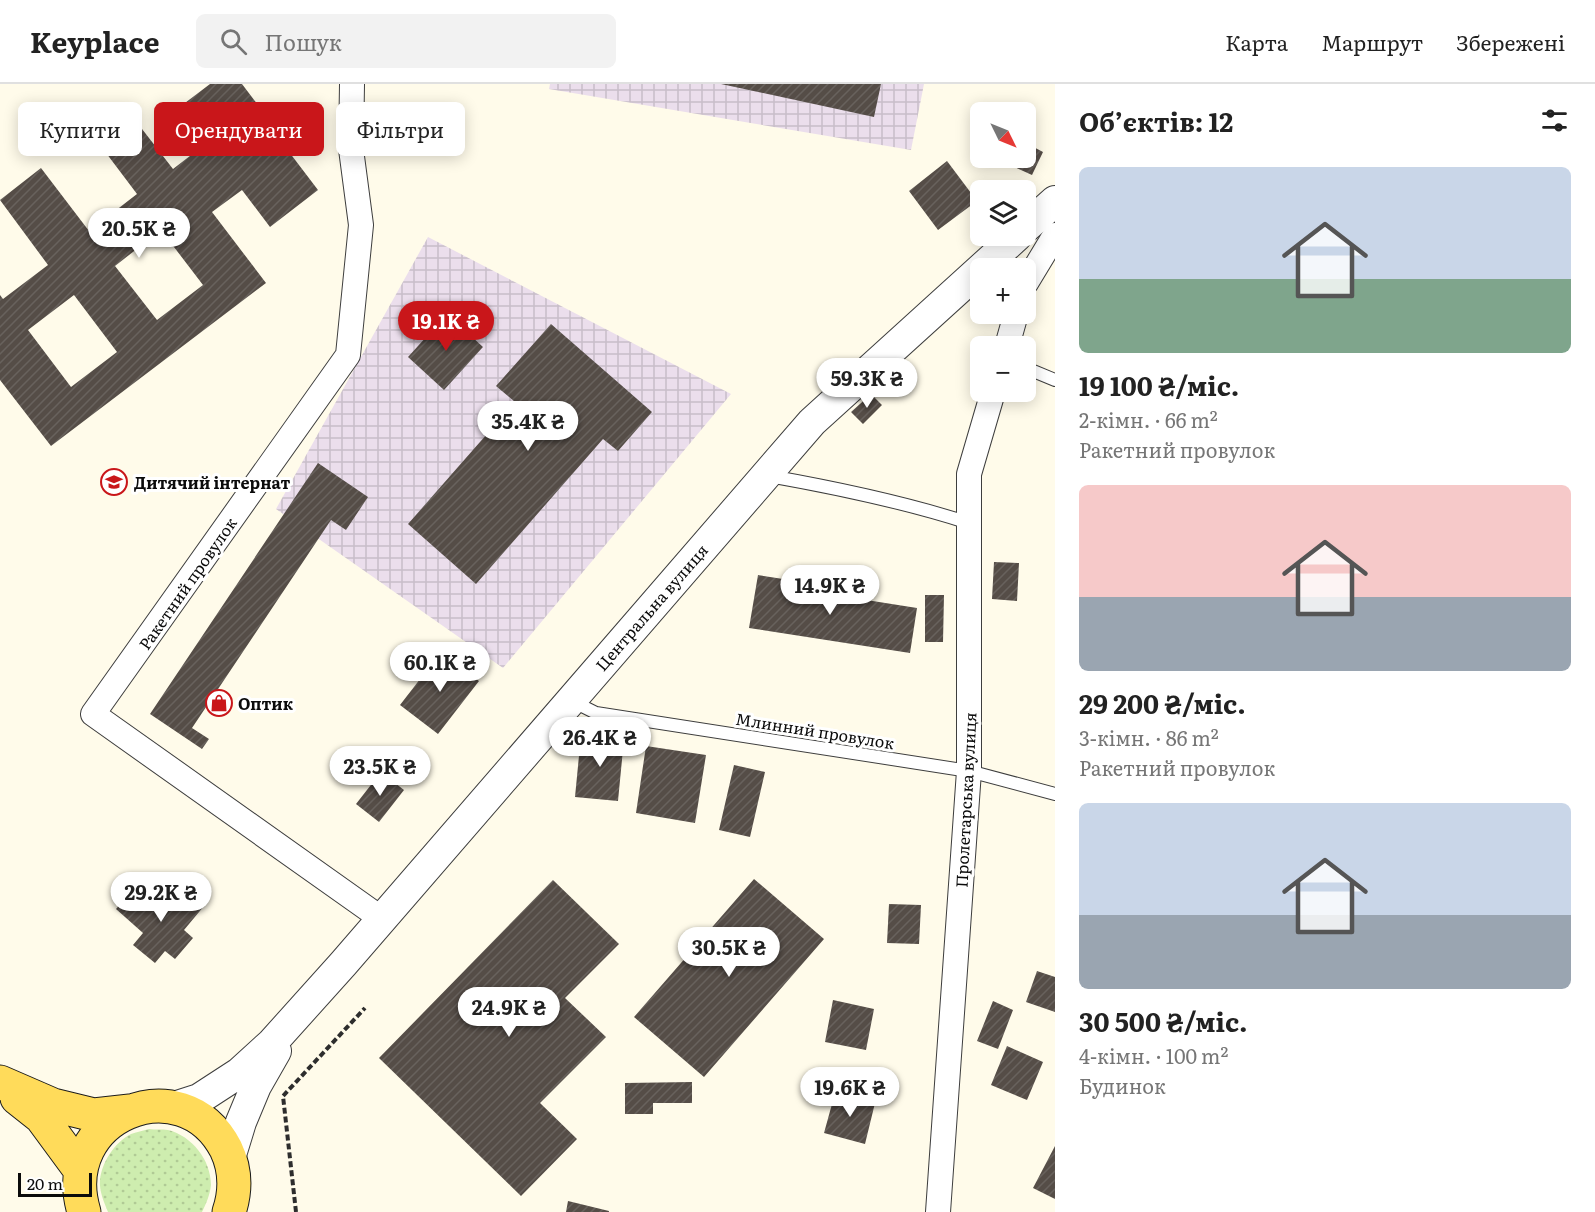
<!DOCTYPE html>
<html lang="uk">
<meta charset="utf-8">
<style>
:root{--surface:#fff;--page:#f2f2f2;--text:#222;--muted:#767676;--line:#e0e0e0;--accent:#c9161a}
body{margin:0;font-family:Literata,serif;background:var(--page);color:var(--text);height:100vh;display:flex;flex-direction:column;font-size:22px;white-space:nowrap}
*{box-sizing:border-box;margin:0}
p{font-size:20px;color:var(--muted)}
.icon{flex:none;width:33px;height:33px;fill:none;stroke:currentColor;stroke-width:2;stroke-linecap:round;stroke-linejoin:round}
.map{position:relative;flex:1;overflow:hidden}
.details{display:flex;flex-direction:column;background:var(--surface);width:540px}
.details>*{flex:none}
.banner{position:absolute;left:18px;top:18px;width:570px;height:54px;display:flex;gap:12px}
.needle{width:39px;rotate:133deg}
.tools{position:absolute;left:970px;top:18px;display:grid;gap:12px}
.tools a{display:grid;place-items:center;width:66px;height:66px;border-radius:9px;background:var(--surface);box-shadow:0 3px 15px #0003;font-size:30px}
.scale{position:absolute;left:18px;bottom:15px;width:74px;box-sizing:border-box;padding-left:6px;border:3px solid #0b0b0b;border-top:0;font-size:16px;line-height:21px;white-space:nowrap;color:#0b0b0b;-webkit-text-stroke:4px #fff;paint-order:stroke}
.price{position:absolute;translate:-50% -51px;padding:0 14px;border-radius:21px;background:#fff;color:#222;font-size:20px;line-height:39px;filter:drop-shadow(0 2px 3px #0008)}
.price::after{content:'';position:absolute;left:50%;top:36px;width:18px;height:14px;margin-left:-9px;background:inherit;clip-path:polygon(0 0,100% 0,50% 100%)}
.price.on{background:var(--accent);color:#fff}
ul{padding:0;list-style:none}
li{display:grid;align-content:center;gap:12px;height:318px;padding:0 24px}
li span{display:grid;place-items:center;height:186px;border-radius:9px;color:#555}
li>.icon{margin-inline-start:auto}
span .icon{width:108px;height:108px;fill:#fffc;stroke-width:1}
li b{font-size:26px}
h2{display:flex;justify-content:space-between;align-items:center;height:72px;padding:0 24px;font-size:26px}
.pill{padding:0 21px;border-radius:9px;background:var(--surface);box-shadow:0 3px 15px #0003;font-size:21px;line-height:54px}
.pill.on{background:var(--accent);color:#fff}
header{display:flex;align-items:center;gap:36px;box-sizing:border-box;height:84px;padding:0 30px;background:var(--surface);border-bottom:2px solid var(--line)}
header strong{font-size:28px}
nav{display:flex;gap:33px;margin-inline-start:auto;font-size:21px}
.search{width:420px;height:54px;background:var(--page);display:flex;align-items:center;gap:15px;box-sizing:border-box;padding:0 21px;border-radius:9px;color:var(--muted);font-size:22px}
main{display:flex;flex:1;min-height:0}
.map>svg:first-child{display:block}
</style>
<header>
<strong>Keyplace</strong>
<div class="search"><svg class="icon" aria-label="search" viewBox="0 0 24 24"><circle cx="10" cy="10" r="6"/><path d="M15 15l6 6"/></svg>Пошук</div>
<nav><a>Карта</a><a>Маршрут</a><a>Збережені</a></nav>
</header>
<main>
<div class="map">
<svg width="1055" height="1128" viewBox="0 0 1055 1128">
<defs>
<pattern id="industrial-grid" width="8" height="8" patternUnits="userSpaceOnUse" patternTransform="scale(1.5)"><rect width="8" height="8" fill="#ebdeec"/><path d="M0 4h8M4 0v8" fill="none" stroke="#c8bdc9"/></pattern>
<pattern id="green-dots" width="8" height="8" patternUnits="userSpaceOnUse" patternTransform="scale(1.5)"><rect width="8" height="8" fill="#ceedaf"/><path d="M2 2h.1M6 6h.1" fill="none" stroke="#b0ca95" stroke-width="1.8" stroke-linecap="round"/></pattern>
<pattern id="building-hatch" width="6" height="6" patternUnits="userSpaceOnUse" patternTransform="scale(1.5)"><rect width="6" height="6" fill="#554d47"/><path d="M-1 1l2-2M0 6l6-6M5 7l2-2" fill="none" stroke="#68625d"/></pattern>
</defs>
<rect width="100%" height="100%" fill="#fffbea"/>
<path fill="url(#industrial-grid)" d="M550,0H924L911,66L549,5Z
M428,153L731,310L503,584L276,425Z"/>
<path fill="url(#green-dots)" d="M149,1045C155,1046 162,1045 168,1046C192,1052 211,1076 211,1101C210,1111 206,1120 202,1128H108C104,1118 99,1107 100,1096C102,1078 114,1059 131,1050C136,1048 143,1047 149,1045Z"/>
<path fill="url(#building-hatch)" fill-rule="evenodd" d="M210,0H242L264,29L269,25L291,54L283,60L318,106L270,143L242,106L212,128L266,199L51,362L0,296V211L3,215L48,181L0,116L41,84L89,147L137,110L91,49L125,23L173,85L208,58L181,22ZM161,146L203,201L157,236L115,182ZM74,211L117,268L71,303L28,246Z
M721,0H881L874,33Z
M1026,59L1043,68L1032,91L995,74H1026Z
M947,77L977,117L938,146L909,107Z
M447,230L483,263L444,306L408,273Z
M551,240L652,328L618,367L603,355L476,500L408,440L515,318L496,302Z
M871,310L882,321L863,340L851,328Z
M318,379L368,413L346,446L331,436L192,644L209,655L202,665L150,630Z
M994,478L1019,479L1017,517L992,515Z
M758,491L822,501V509L917,524L910,569L749,544Z
M925,511H944L943,558H925Z
M441,568L479,597L438,650L400,621Z
M581,651L624,655L618,717L575,713Z
M646,662L706,671L695,739L636,729Z
M734,681L765,688L750,753L719,746Z
M381,688L404,706L379,738L356,720Z
M754,795L824,855L704,993L634,933Z
M553,796L619,860L565,914L606,953L540,1019L577,1055L521,1112L379,974Z
M135,804L162,827L182,804L204,822L184,846L193,854L175,875L165,867L155,879L133,861L143,849L116,825Z
M889,820L921,821L919,860L887,859Z
M1037,887L1055,893V928L1026,918Z
M833,916L874,925L866,966L825,958Z
M993,917L1013,926L998,965L977,957Z
M1007,962L1043,978L1027,1016L991,1001Z
M692,998V1019H653V1030H625V999Z
M835,1009L875,1019L865,1060L824,1049Z
M1055,1062V1115L1033,1104Z
M568,1117L609,1127V1128H566Z"/>
<g fill="none" stroke-linecap="round" stroke-linejoin="round">
<defs>
<path id="service" d="M1026,284L1055,296
M769,392C837,404 904,418 969,439
M572,617L596,629L969,687L1055,710"/>
<path id="minor" d="M352,0L351,65L361,141L348,271L93,630L382,835
M1026,199L1055,151
M1007,262L1016,230
M938,1128L969,687V390L993,308"/>
<path id="tertiary" d="M1026,143L1055,117
M171,1024L199,1015L239,989L272,959L343,880L812,338L1017,152
M230,1074L241,1038L256,1002L276,967"/>
<path id="primary" d="M0,998L53,1021L94,1031L130,1027
M17,1014L41,1033L80,1086
M84,1128C55,1032 182,980 226,1065C236,1086 236,1107 229,1128"/>
</defs>
<use href="#service" stroke="#3e3e3e" stroke-width="14"/>
<use href="#minor" stroke="#3e3e3e" stroke-width="26"/>
<use href="#tertiary" stroke="#3e3e3e" stroke-width="32"/>
<use href="#primary" stroke="#1c1c1c" stroke-width="35"/>
<path stroke="#2d2d2d" stroke-width="4" stroke-dasharray="6 3" stroke-linecap="butt" d="M296,1128L283,1012L365,924"/>
<use href="#service" stroke="#fff" stroke-width="12"/>
<use href="#minor" stroke="#fff" stroke-width="24"/>
<use href="#tertiary" stroke="#fff" stroke-width="30"/>
<use href="#primary" stroke="#ffdb5a" stroke-width="33"/>
</g>
<defs>
<symbol id="school-ring" viewBox="-11 -11 22 22"><circle r="9.5" fill="#fff" stroke="#c9161a" stroke-width="1.5"/><path d="M0-5L7-2L0 1L-7-2ZM-4 1L0 2.5L4 1V4Q0 6-4 4Z" fill="#c9161a"/></symbol>
<symbol id="shop-ring" viewBox="-11 -11 22 22"><circle r="9.5" fill="#fff" stroke="#c9161a" stroke-width="1.5"/><path d="M-5-2.5h2.3a2.7 3.5 0 0 1 5.4 0H5L5.5 6h-11ZM-1.5-2.5h3a1.5 2.3 0 0 0-3 0Z" fill="#c9161a"/></symbol>
</defs>
<g fill-rule="evenodd">
<use href="#school-ring" x="99" y="383" width="30" height="30"/>
<use href="#shop-ring" x="204" y="604" width="30" height="30"/>
</g>
<g text-anchor="middle" dominant-baseline="central" stroke-width="6" stroke-linejoin="round" paint-order="stroke">
<g font-size="16" font-weight="bold" fill="#0b0b0b" stroke="#fff" text-anchor="start">
<text x="134" y="398">Дитячий інтернат</text>
<text x="238" y="619">Оптик</text>
</g>
<g font-size="16" fill="#0b0b0b" stroke="#fff">
<text transform="translate(187 499) rotate(-55)">Ракетний провулок</text>
<text transform="translate(651 523) rotate(-49)">Центральна вулиця</text>
<text transform="translate(815 646) rotate(9)">Млинний провулок</text>
<text transform="translate(965 716) rotate(-87)">Пролетарська вулиця</text>
</g>
</g>
</svg>
<div class="tools">
<a><svg class="needle" viewBox="-14 -14 28 28"><path d="M0-13l5 13h-10z" fill="#e53935"/><path d="M0 13l5-13h-10z" fill="#767676"/></svg></a>
<a><svg class="icon" aria-label="layers" viewBox="0 0 24 24"><path d="M12 4l9 5-9 5-9-5zM3 14l9 5 9-5"/></svg></a>
<a>+</a>
<a>−</a>
</div>
<div class="scale">20 m</div>
<b class="price" style="left:139px;top:175px">20.5K ₴</b>
<b class="price on" style="left:446px;top:268px">19.1K ₴</b>
<b class="price" style="left:867px;top:325px">59.3K ₴</b>
<b class="price" style="left:528px;top:368px">35.4K ₴</b>
<b class="price" style="left:830px;top:532px">14.9K ₴</b>
<b class="price" style="left:440px;top:609px">60.1K ₴</b>
<b class="price" style="left:600px;top:684px">26.4K ₴</b>
<b class="price" style="left:380px;top:713px">23.5K ₴</b>
<b class="price" style="left:161px;top:839px">29.2K ₴</b>
<b class="price" style="left:729px;top:894px">30.5K ₴</b>
<b class="price" style="left:509px;top:954px">24.9K ₴</b>
<b class="price" style="left:850px;top:1034px">19.6K ₴</b>
<div class="banner">
<a class="pill">Купити</a>
<a class="pill on">Орендувати</a>
<a class="pill">Фільтри</a>
</div>
</div>
<section class="details">
<h2>Об’єктів: 12<svg class="icon" aria-label="filters" viewBox="0 0 24 24"><path d="M4 7h16M4 17h16"/><circle cx="9" cy="7" r="2"/><circle cx="15" cy="17" r="2"/></svg></h2>
<ul>
<li><span style="background:linear-gradient(#c9d6e8 60%,#7fa58c 0)"><svg class="icon" aria-label="home" viewBox="0 0 24 24"><path d="M3 11l9-7 9 7M6 9v11h12V9"/></svg></span><div><b>19 100 ₴/міс.</b><p>2-кімн. · 66 m²</p><p>Ракетний провулок</p></div></li>
<li><span style="background:linear-gradient(#f6c9c9 60%,#9aa5b1 0)"><svg class="icon" aria-label="home" viewBox="0 0 24 24"><path d="M3 11l9-7 9 7M6 9v11h12V9"/></svg></span><div><b>29 200 ₴/міс.</b><p>3-кімн. · 86 m²</p><p>Ракетний провулок</p></div></li>
<li><span style="background:linear-gradient(#c9d6e8 60%,#9aa5b1 0)"><svg class="icon" aria-label="home" viewBox="0 0 24 24"><path d="M3 11l9-7 9 7M6 9v11h12V9"/></svg></span><div><b>30 500 ₴/міс.</b><p>4-кімн. · 100 m²</p><p>Будинок</p></div></li>
</ul>
</section>
</main>
